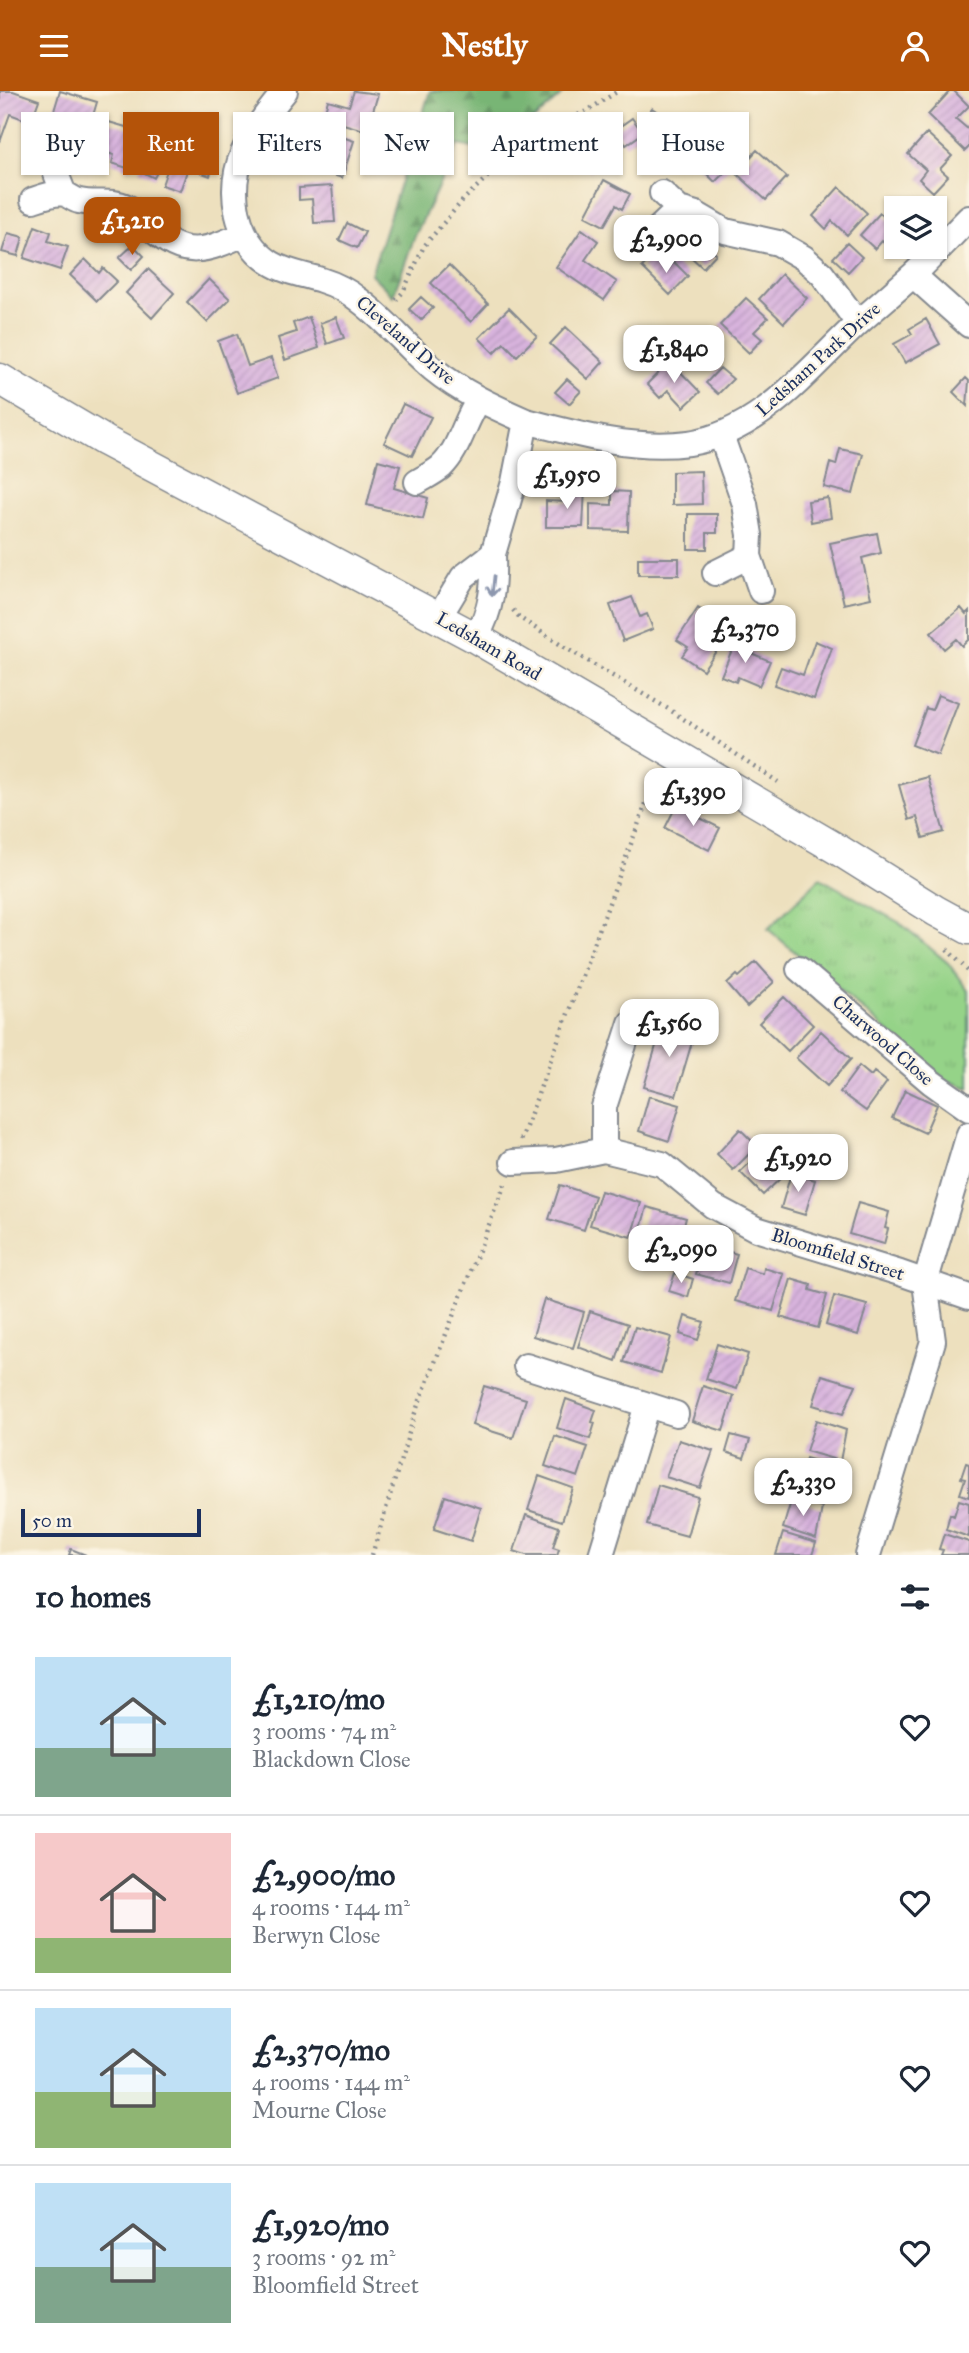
<!DOCTYPE html>
<meta charset="utf-8">
<style>
:root{--surface:#fff;--page:#f2f2f3;--text:#1f2937;--muted:#747a83;--line:#e0e1e3;--accent:#b45309}
body{margin:0;font-family:"IM FELL Great Primer",serif;background:var(--page);color:var(--text);height:100vh;display:flex;flex-direction:column;font-size:26px;white-space:nowrap}
*{box-sizing:border-box;margin:0}
p{font-size:23px;color:var(--muted)}
.icon{flex:none;width:38px;height:38px;fill:none;stroke:currentColor;stroke-width:2;stroke-linecap:round;stroke-linejoin:round}
.map{position:relative;height:1464px;overflow:hidden}
.sheet{display:flex;flex-direction:column;background:var(--surface);flex:1}
.sheet>*{flex:none}
.banner{position:absolute;left:21px;top:21px;width:928px;height:63px;display:flex;gap:14px}
.controls{position:absolute;left:884px;top:105px;display:grid;gap:14px}
.controls a{display:grid;place-items:center;width:63px;height:63px;border-radius:0px;background:var(--surface);box-shadow:0 2px 5px #0004;font-size:35px}
.scale{position:absolute;left:21px;bottom:18px;width:180px;box-sizing:border-box;padding-left:7px;border:4px solid #1b2f5e;border-top:0;font-size:19px;line-height:24px;white-space:nowrap;color:#1b2f5e;-webkit-text-stroke:5px #fcf5e5;paint-order:stroke}
.price{position:absolute;translate:-50% -60px;padding:0 16px;border-radius:14px;background:#fff;color:#222;font-size:23px;line-height:46px;filter:drop-shadow(0 2px 4px #0008)}
.price::after{content:'';position:absolute;left:50%;top:42px;width:21px;height:16px;margin-left:-10px;background:inherit;clip-path:polygon(0 0,100% 0,50% 100%)}
.price.active{background:var(--accent);color:#fff}
ul{padding:0;list-style:none}
li{display:flex;align-items:center;gap:21px;height:175px;padding:0 35px}
li+li{border-top:2px solid var(--line)}
li span{display:grid;place-items:center;flex:none;width:196px;height:140px;border-radius:0px;color:#555}
li>.icon{margin-inline-start:auto}
span .icon{width:84px;height:84px;fill:#fffc;stroke-width:1}
li b{font-size:30px}
h2{display:flex;justify-content:space-between;align-items:center;height:84px;padding:0 35px;font-size:30px}
.chip{padding:0 24px;border-radius:0px;background:var(--surface);box-shadow:0 2px 5px #0004;font-size:24px;line-height:63px}
.chip.active{background:var(--accent);color:#fff}
header{display:flex;justify-content:space-between;align-items:center;height:91px;padding:0 35px;background:var(--accent);color:#fff;font-size:32px;font-weight:700}
.map>svg:first-child{display:block}
</style>
<header><svg class="icon" aria-label="menu" viewBox="0 0 24 24"><path d="M4 6h16M4 12h16M4 18h16"/></svg>Nestly<svg class="icon" aria-label="person" viewBox="0 0 24 24"><circle cx="12" cy="8" r="4"/><path d="M4 21q1-7 8-7t8 7"/></svg></header>
<div class="map">
<svg width="969" height="1464" viewBox="0 0 969 1464">
<defs>
<pattern id="grass-tufts" width="24" height="20" patternUnits="userSpaceOnUse" patternTransform="scale(1.75)"><rect width="24" height="20" fill="#95d388"/><path d="M3 7l-1-3M5 7V3M7 7l1-3M15 17l-1-3M17 17v-4M19 17l1-3" fill="none" stroke="#80b578"/></pattern>
<pattern id="forest-firs" width="22" height="20" patternUnits="userSpaceOnUse" patternTransform="scale(1.75)"><rect width="22" height="20" fill="#78b574"/><path d="M5 1l3.5 6h-7zM16 11l3.5 6h-7z" fill="#629462"/></pattern>
<pattern id="building-hatch" width="6" height="6" patternUnits="userSpaceOnUse" patternTransform="scale(1.75)"><rect width="6" height="6" fill="#d8b3dd"/><path d="M-1 1l2-2M0 6l6-6M5 7l2-2" fill="none" stroke="#b99ac0"/></pattern>
</defs>
<rect width="100%" height="100%" fill="#fcf5e5"/>
<filter id="ink" filterUnits="userSpaceOnUse"><feTurbulence type="fractalNoise" baseFrequency=".0143" numOctaves="2"/><feDisplacementMap in="SourceGraphic" scale="14" xChannelSelector="R" yChannelSelector="G"/><feConvolveMatrix kernelMatrix="1 2 1 2 8 2 1 2 1" color-interpolation-filters="sRGB"/></filter>
<filter id="wash" filterUnits="userSpaceOnUse"><feTurbulence type="fractalNoise" baseFrequency=".00686" numOctaves="4" result="noise"/><feDisplacementMap in="SourceGraphic" scale="28" xChannelSelector="R" yChannelSelector="G"/><feGaussianBlur stdDeviation="1.57" result="paint"/><feColorMatrix in="noise" values="0 0 0 0 0 0 0 0 0 0 0 0 0 0 0 0 0 1.4 0 .05"/><feComposite in="paint" operator="in"/></filter>
<g filter="url(#wash)">
<rect width="100%" height="100%" fill="#ede0be"/>
<path fill="url(#grass-tufts)" stroke="#588173" stroke-width="2" d="M820,787L900,832L948,872L969,901V997L945,989L768,838Z"/>
<path fill="url(#forest-firs)" stroke="#4a7269" stroke-width="2" d="M430,0H566L497,62L458,54L415,145L393,205L371,183Z"/>
<g id="blocks">
<path fill="url(#building-hatch)" d="M0,0H13L39,9L31,31L10,23L0,51Z
M60,0L97,11L87,45L50,33Z
M354,0L378,3L367,40L323,27L328,9L349,15Z
M950,0H954L969,15L956,28L969,39V56L965,60L928,24Z
M652,17L696,48L685,65L672,56L667,63L649,50L657,40L643,29Z
M632,27L643,42L626,54L615,39Z
M102,29L136,39L131,56L136,57L130,78L112,72L114,64L94,58Z
M316,37L354,50L342,87L315,78L323,54L311,50Z
M927,42L952,65L940,78L948,85L933,101L919,88L926,79L908,63Z
M716,47L737,69L715,91L693,69Z
M176,53L216,66L210,85L188,77L180,100L162,94Z
M582,55L599,65L591,80L573,70Z
M757,59L787,86L766,109L736,82Z
M148,64L162,72L154,87L139,79Z
M604,89L630,103L622,118L616,114L604,135L585,125Z
M332,95L335,131L314,132L312,108L299,109V97Z
M839,96L867,122L847,144L832,130L826,138L813,125Z
M880,122L896,136V156H900L895,162L882,150L875,158L860,144Z
M347,132L365,141L357,157L339,149Z
M35,135L51,141L48,150L68,156L60,179L24,167Z
M582,138L598,150L585,169L617,191L604,209L556,176Z
M8,142L23,146L18,165L2,161Z
M704,151L716,163L703,177L690,165Z
M847,152L862,166L848,181L833,167Z
M133,154L144,165L131,179L119,167Z
M654,165L667,178L674,171L688,185L670,204L642,176Z
M85,168L99,182L103,177L117,190L97,210L70,184Z
M449,174L488,213L471,231L431,192Z
M148,178L174,202L152,227L126,202Z
M782,183L807,207L784,232L759,208Z
M209,188L230,208L207,231L187,211Z
M421,206L433,217L421,229L409,218Z
M746,207L768,227L754,241L762,248L749,262L720,234Z
M509,217L537,245L517,265L504,252L494,262L479,247Z
M309,226L319,257L285,269L278,247L296,241L293,232Z
M336,226L344,247L327,253L320,232Z
M926,228L940,253L905,272L894,253L912,243L909,238Z
M566,236L603,271L588,288L550,253Z
M237,243L248,275L271,267L278,287L237,302L218,250Z
M670,270L700,301L684,316L668,299L660,307L647,293Z
M720,277L733,288L718,303L706,292Z
M966,287L969,290L967,315L953,301Z
M567,288L581,300L569,313L555,301Z
M403,313L431,326L412,365L384,352Z
M840,358L863,363L853,403L824,396L830,372L836,374Z
M378,369L400,375L394,397L428,407L423,428L367,414Z
M701,380L702,413L672,414V381Z
M568,397L585,398L583,436H546V410L568,411Z
M612,400L629,401L628,440L590,439V413L612,414Z
M828,407L831,427L811,431L808,410Z
M688,423H717V442H707V458H688Z
M877,442L881,462L862,467L871,507L844,513L830,452Z
M638,467H679V484H638Z
M632,506L640,526L647,523L653,538L623,550L610,514Z
M698,517L716,528L709,537L725,547L703,579L682,565L688,556L677,549Z
M961,517L966,523L969,520V548L962,555L956,548L944,558L931,542Z
M736,549L754,556L751,562L770,570L759,595L738,586L736,591L721,585Z
M815,550L832,557L814,608L774,594L781,576L803,584Z
M938,604L958,612L938,664L912,654L926,617L932,619Z
M928,686L944,741L923,747L917,726L909,729L899,694Z
M676,715L720,737L709,759L665,737Z
M756,871L774,891L747,916L727,893L737,884L739,886Z
M784,906L813,934L788,960L759,932Z
M663,931L695,941L676,1005L644,996Z
M821,940L851,968L827,995L796,967Z
M859,975L871,985L874,981L887,991L866,1020L840,1001Z
M905,999L937,1014L925,1042L892,1027Z
M649,1005L680,1014L669,1050L639,1040Z
M740,1038L757,1055L733,1079L717,1063Z
M765,1057L788,1080L763,1104L740,1081Z
M791,1082L815,1089L805,1124L781,1117Z
M560,1094L595,1105L584,1139L549,1128Z
M601,1100L641,1112L631,1146L590,1134Z
M858,1112L889,1121L885,1137L888,1138L884,1153L849,1143Z
M647,1116L686,1127L676,1163L637,1151Z
M704,1154L737,1163L729,1192L696,1183Z
M745,1177L763,1183L764,1177L784,1183L773,1220L735,1210Z
M675,1182L693,1188L688,1206L669,1200Z
M791,1188L811,1194L810,1199L827,1204L818,1237L780,1226Z
M834,1205L867,1214L858,1244L826,1234Z
M544,1208L584,1221L573,1257L533,1245Z
M590,1220L628,1233L616,1270L578,1256Z
M685,1225L704,1231L698,1249L680,1243Z
M635,1236L671,1246L661,1282L624,1271Z
M717,1253L748,1263L737,1298L706,1288Z
M822,1284L856,1294L843,1323L813,1314Z
M484,1295L526,1308L513,1347L472,1334Z
M703,1295L734,1305L723,1340L692,1330Z
M566,1308L596,1319L592,1331L595,1332L590,1348L557,1337Z
M816,1329L846,1339L840,1370L806,1360Z
M731,1344L750,1349L744,1367L726,1361Z
M555,1345L588,1356L578,1386L545,1375Z
M679,1349L713,1360L700,1397L666,1386Z
M806,1367L840,1377L827,1407L797,1398Z
M966,1372L969,1373V1406L960,1403L965,1388L961,1387Z
M539,1385L573,1397L562,1430L528,1419Z
M658,1394L698,1406L687,1445L647,1434Z
M445,1405L481,1417L471,1450L434,1438Z
M792,1407L822,1417L816,1448L783,1437Z
M959,1409L969,1412V1446L946,1438L950,1423L954,1425Z
M526,1424L559,1436L553,1456L559,1458L557,1464H526L514,1460Z
M783,1442L816,1452L812,1464H776Z
M944,1443L969,1451V1464H941L943,1459L939,1458Z
M71,1458L86,1464H69Z"/>
</g>
</g>
<g filter="url(#ink)">
<use href="#blocks" fill-opacity="0" stroke="#84888e" stroke-width="2"/>
<g fill="none" stroke-linecap="round" stroke-linejoin="round">
<defs>
<path id="minor" d="M285,0C270,19 253,39 243,62C227,99 235,149 271,172C285,181 305,184 321,189C334,193 348,200 359,209C386,229 407,256 433,278C461,301 494,316 526,330
M53,75L64,103
M662,102L679,118L696,123L725,140L778,152L804,167L822,183L858,232
M33,109C42,106 55,101 65,103C70,105 74,109 79,110C96,114 111,108 127,116C137,120 143,130 151,137C184,169 206,160 244,143
M658,138L679,118
M913,184L969,234
M721,344L745,413L750,444L749,465L761,500
M417,391C425,386 434,382 441,376C460,358 464,330 479,309
M493,463L514,391L526,330C579,344 634,359 689,352C759,342 808,279 856,234C875,217 894,201 913,184C932,166 950,146 969,127
M715,482L749,465
M439,526L463,486L493,463C494,495 492,518 476,547
M799,878L931,991L969,1018
M604,1059V1016L631,932
M513,1071L556,1069L604,1059L662,1073L713,1115L756,1138L900,1182L969,1206
M526,1275L676,1323
M601,1464L647,1314
M868,1464L933,1250L925,1192L969,1043"/>
<path id="major" d="M0,288L105,350L476,547L837,758L936,820L969,838"/>
</defs>
<use href="#minor" stroke="#84888e" stroke-width="28"/>
<use href="#major" stroke="#84888e" stroke-width="33"/>
<path stroke="#84888e" stroke-width="4.5" stroke-dasharray="2 5" stroke-linecap="butt" d="M396,209L403,201L424,155L463,109L524,51L590,18L618,0
M513,519L520,527L564,556L670,619L778,691
M947,858L969,881
M521,1049L657,683
M372,1464L415,1322L505,1093"/>
<use href="#minor" stroke="#fff" stroke-width="24"/>
<use href="#major" stroke="#fff" stroke-width="30"/>
</g>
<defs><path id="oneway-shaft" d="M-6 0H5M1.5-3L5.5 0L1.5 3" fill="none" stroke-width="1.6" stroke-linecap="round" stroke-linejoin="round" transform="scale(1.75)"/></defs>
<use stroke="#8d97ae" href="#oneway-shaft" transform="translate(493 495) rotate(96)"/>
</g>
<g text-anchor="middle" dominant-baseline="central" stroke-width="5" stroke-linejoin="round" paint-order="stroke">
<g font-size="19" fill="#1b2f5e" stroke="#fcf5e5">
<text transform="translate(406 249) rotate(41)">Cleveland Drive</text>
<text transform="translate(818 268) rotate(-42)">Ledsham Park Drive</text>
<text transform="translate(489 555) rotate(30)">Ledsham Road</text>
<text transform="translate(883 949) rotate(41)">Charwood Close</text>
<text transform="translate(838 1163) rotate(17)">Bloomfield Street</text>
</g>
</g>
</svg>
<div class="controls">
<a><svg class="icon" aria-label="layers" viewBox="0 0 24 24"><path d="M12 4l9 5-9 5-9-5zM3 14l9 5 9-5"/></svg></a>
</div>
<div class="scale">50 m</div>
<b class="price active" style="left:132px;top:166px">£1,210</b>
<b class="price" style="left:666px;top:184px">£2,900</b>
<b class="price" style="left:674px;top:294px">£1,840</b>
<b class="price" style="left:567px;top:420px">£1,950</b>
<b class="price" style="left:745px;top:574px">£2,370</b>
<b class="price" style="left:693px;top:737px">£1,390</b>
<b class="price" style="left:669px;top:968px">£1,560</b>
<b class="price" style="left:798px;top:1103px">£1,920</b>
<b class="price" style="left:681px;top:1194px">£2,090</b>
<b class="price" style="left:803px;top:1427px">£2,330</b>
<div class="banner">
<a class="chip">Buy</a>
<a class="chip active">Rent</a>
<a class="chip">Filters</a>
<a class="chip">New</a>
<a class="chip">Apartment</a>
<a class="chip">House</a>
</div>
</div>
<section class="sheet">
<h2>10 homes<svg class="icon" aria-label="filters" viewBox="0 0 24 24"><path d="M4 7h16M4 17h16"/><circle cx="9" cy="7" r="2"/><circle cx="15" cy="17" r="2"/></svg></h2>
<ul>
<li><span style="background:linear-gradient(#bfe0f5 65%,#7fa58c 0)"><svg class="icon" aria-label="home" viewBox="0 0 24 24"><path d="M3 11l9-7 9 7M6 9v11h12V9"/></svg></span><div><b>£1,210/mo</b><p>3 rooms · 74 m²</p><p>Blackdown Close</p></div><svg class="icon" aria-label="heart" viewBox="0 0 24 24"><path d="M12 20l-8-8c-3-5 5-10 8-4 3-6 11-1 8 4z"/></svg></li>
<li><span style="background:linear-gradient(#f6c9c9 75%,#8fb573 0)"><svg class="icon" aria-label="home" viewBox="0 0 24 24"><path d="M3 11l9-7 9 7M6 9v11h12V9"/></svg></span><div><b>£2,900/mo</b><p>4 rooms · 144 m²</p><p>Berwyn Close</p></div><svg class="icon" aria-label="heart" viewBox="0 0 24 24"><path d="M12 20l-8-8c-3-5 5-10 8-4 3-6 11-1 8 4z"/></svg></li>
<li><span style="background:linear-gradient(#bfe0f5 60%,#8fb573 0)"><svg class="icon" aria-label="home" viewBox="0 0 24 24"><path d="M3 11l9-7 9 7M6 9v11h12V9"/></svg></span><div><b>£2,370/mo</b><p>4 rooms · 144 m²</p><p>Mourne Close</p></div><svg class="icon" aria-label="heart" viewBox="0 0 24 24"><path d="M12 20l-8-8c-3-5 5-10 8-4 3-6 11-1 8 4z"/></svg></li>
<li><span style="background:linear-gradient(#bfe0f5 60%,#7fa58c 0)"><svg class="icon" aria-label="home" viewBox="0 0 24 24"><path d="M3 11l9-7 9 7M6 9v11h12V9"/></svg></span><div><b>£1,920/mo</b><p>3 rooms · 92 m²</p><p>Bloomfield Street</p></div><svg class="icon" aria-label="heart" viewBox="0 0 24 24"><path d="M12 20l-8-8c-3-5 5-10 8-4 3-6 11-1 8 4z"/></svg></li>
</ul>
</section>
